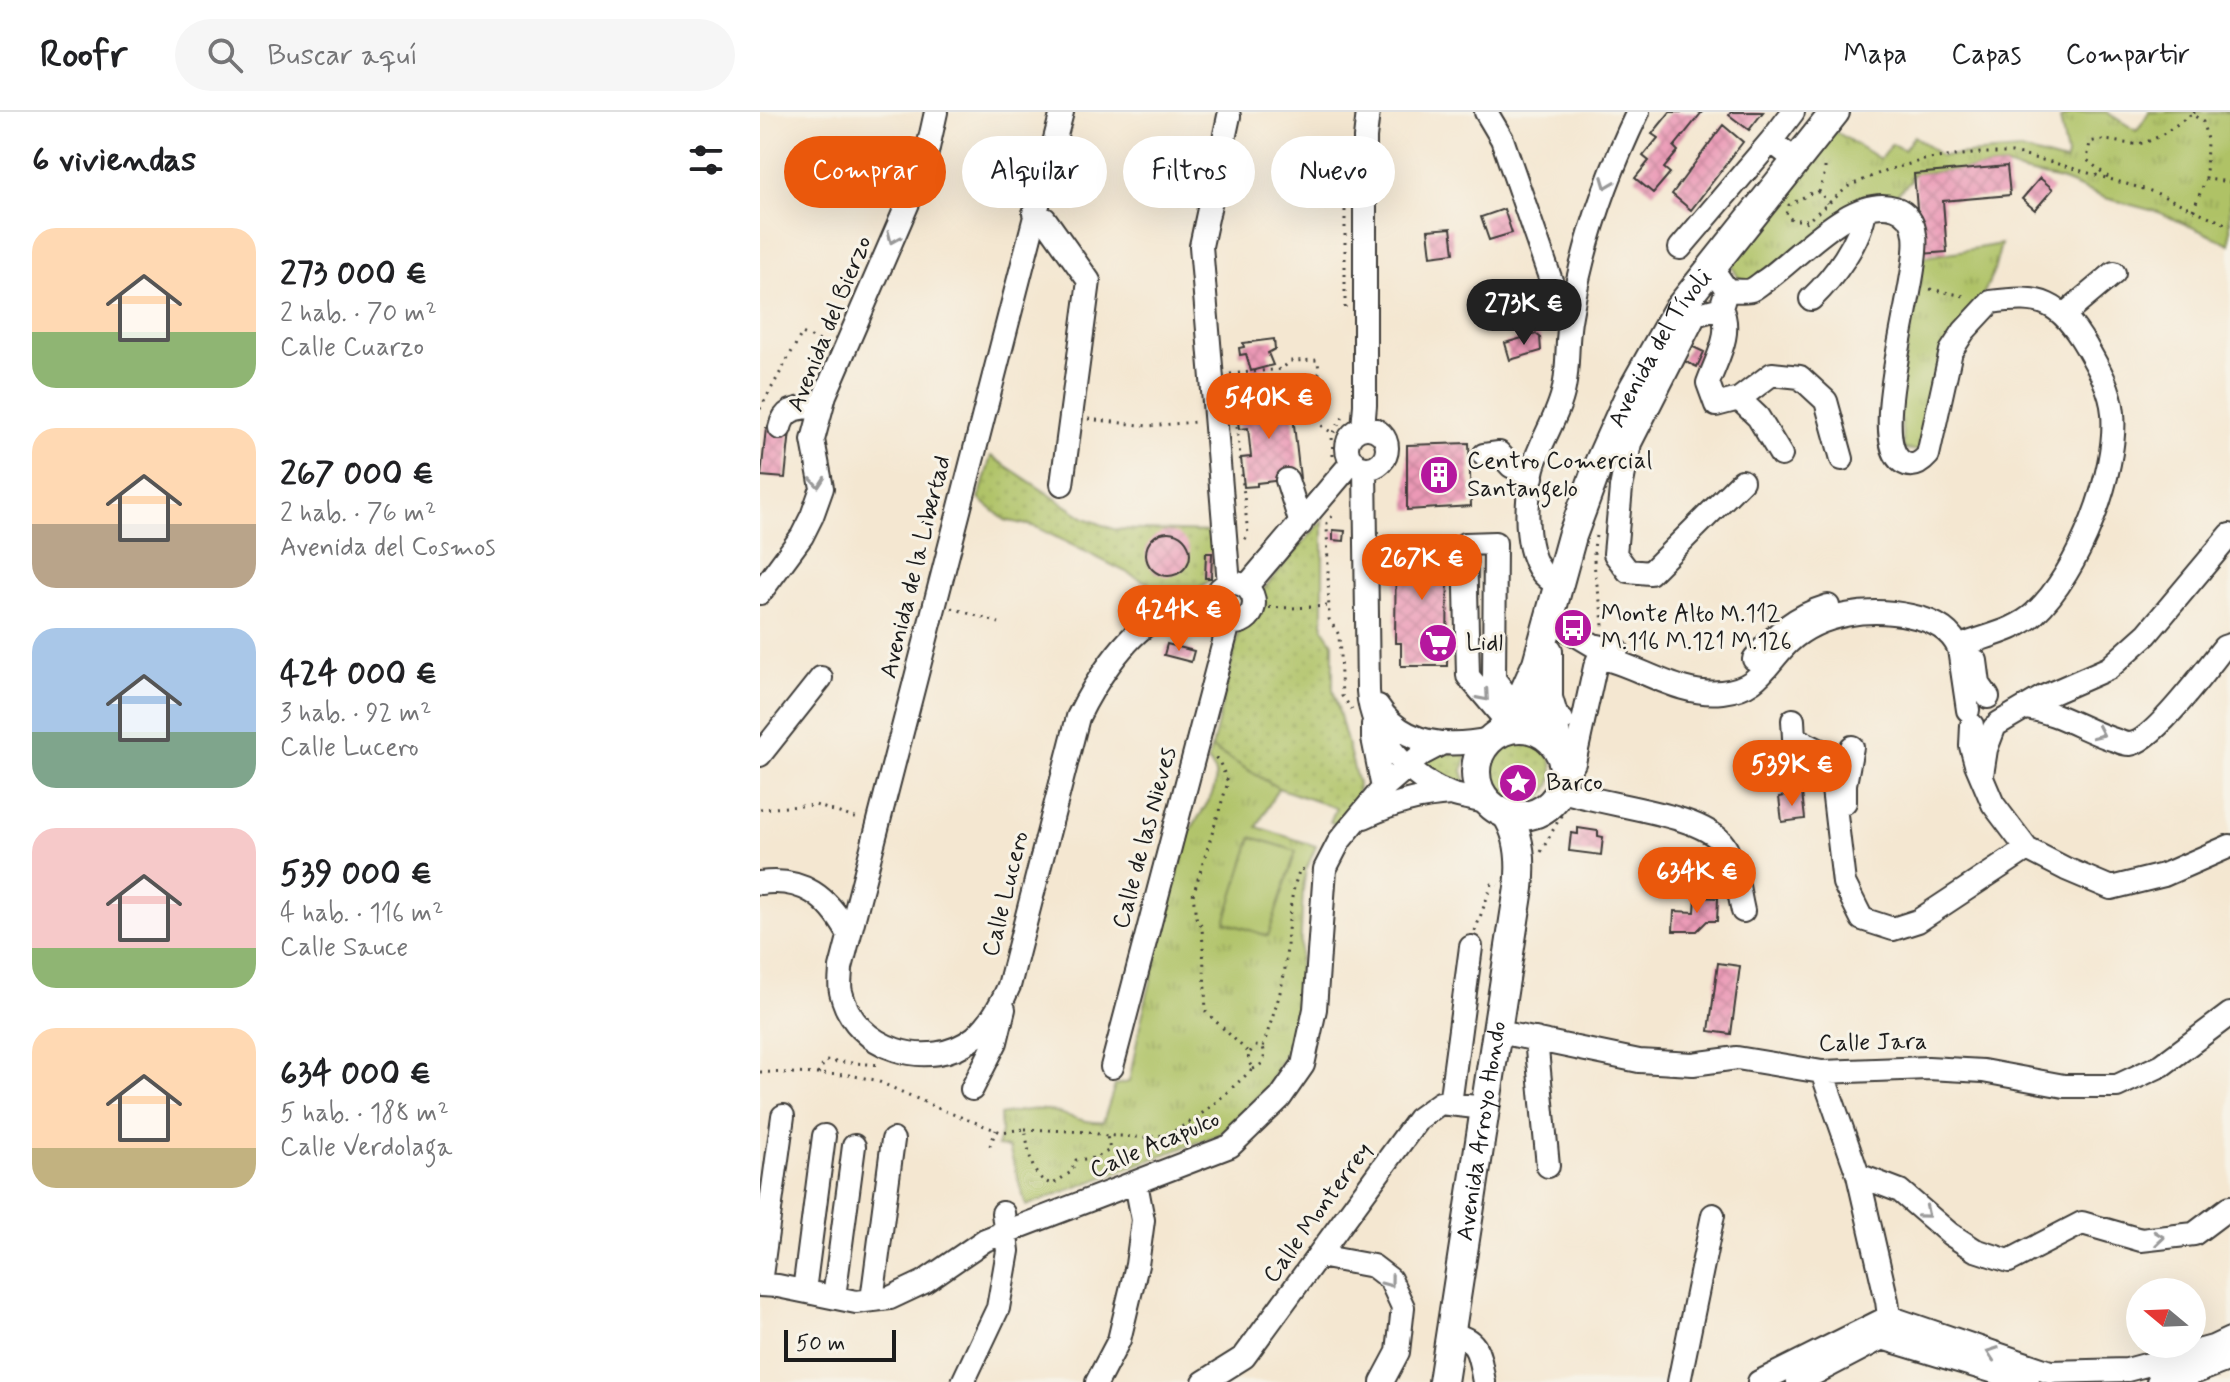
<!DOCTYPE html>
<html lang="es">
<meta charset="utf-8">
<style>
:root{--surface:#fff;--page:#f6f6f6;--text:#202124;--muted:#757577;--line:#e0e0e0;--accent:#ea580c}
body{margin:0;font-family:Mynerve,sans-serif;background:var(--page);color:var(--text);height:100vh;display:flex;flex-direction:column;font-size:30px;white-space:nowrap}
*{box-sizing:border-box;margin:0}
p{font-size:26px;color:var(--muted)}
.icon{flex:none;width:44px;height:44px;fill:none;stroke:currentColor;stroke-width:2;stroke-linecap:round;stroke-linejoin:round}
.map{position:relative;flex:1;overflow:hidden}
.sheet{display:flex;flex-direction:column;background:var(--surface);width:760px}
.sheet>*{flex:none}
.banner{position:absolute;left:24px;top:24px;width:760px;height:72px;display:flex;gap:16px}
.needle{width:52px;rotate:289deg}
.controls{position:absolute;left:1366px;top:1166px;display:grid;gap:16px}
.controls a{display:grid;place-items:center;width:80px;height:80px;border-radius:50%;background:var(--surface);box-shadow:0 8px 32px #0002;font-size:40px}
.scale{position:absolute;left:24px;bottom:20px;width:112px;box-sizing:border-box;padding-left:8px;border:4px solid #1c1c1c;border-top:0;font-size:22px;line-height:28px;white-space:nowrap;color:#1c1c1c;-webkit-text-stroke:6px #f7f3e8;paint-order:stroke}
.price{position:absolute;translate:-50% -68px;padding:0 18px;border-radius:28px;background:var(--accent);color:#fff;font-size:26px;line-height:52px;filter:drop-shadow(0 2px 4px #0008)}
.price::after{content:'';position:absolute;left:50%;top:48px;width:24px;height:18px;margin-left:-12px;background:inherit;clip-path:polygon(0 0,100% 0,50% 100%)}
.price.current{background:#222;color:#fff}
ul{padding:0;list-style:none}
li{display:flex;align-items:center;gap:24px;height:200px;padding:0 32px}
li span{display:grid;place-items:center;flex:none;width:224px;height:160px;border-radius:24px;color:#555}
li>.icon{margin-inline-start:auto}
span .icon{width:96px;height:96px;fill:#fffc;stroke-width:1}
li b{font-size:34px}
h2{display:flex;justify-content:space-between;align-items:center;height:96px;padding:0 32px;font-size:34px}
.pill{padding:0 28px;border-radius:36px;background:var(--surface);box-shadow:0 8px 32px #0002;font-size:28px;line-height:72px}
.pill.current{background:var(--accent);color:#fff}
header{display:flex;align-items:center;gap:48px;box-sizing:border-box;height:112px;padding:0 40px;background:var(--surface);border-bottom:2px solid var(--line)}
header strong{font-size:38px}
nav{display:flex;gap:44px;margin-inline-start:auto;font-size:28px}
.search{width:560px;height:72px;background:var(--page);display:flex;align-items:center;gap:20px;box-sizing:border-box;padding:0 28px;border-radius:44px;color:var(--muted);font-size:30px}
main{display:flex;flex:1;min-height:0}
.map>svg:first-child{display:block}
</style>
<header>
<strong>Roofr</strong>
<div class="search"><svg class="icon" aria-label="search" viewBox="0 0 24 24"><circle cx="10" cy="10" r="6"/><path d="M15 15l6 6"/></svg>Buscar aquí</div>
<nav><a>Mapa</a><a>Capas</a><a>Compartir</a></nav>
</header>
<main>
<section class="sheet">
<h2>6 viviendas<svg class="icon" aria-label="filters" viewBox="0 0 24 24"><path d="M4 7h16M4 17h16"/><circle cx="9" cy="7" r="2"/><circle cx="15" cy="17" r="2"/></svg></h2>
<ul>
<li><span style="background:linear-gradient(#ffd9b3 65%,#8fb573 0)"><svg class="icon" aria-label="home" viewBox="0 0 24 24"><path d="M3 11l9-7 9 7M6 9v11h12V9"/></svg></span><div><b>273 000 €</b><p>2 hab. · 70 m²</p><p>Calle Cuarzo</p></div></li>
<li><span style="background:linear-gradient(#ffd9b3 60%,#b9a48a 0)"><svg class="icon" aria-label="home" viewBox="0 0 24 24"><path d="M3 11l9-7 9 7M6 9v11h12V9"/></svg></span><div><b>267 000 €</b><p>2 hab. · 76 m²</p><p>Avenida del Cosmos</p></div></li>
<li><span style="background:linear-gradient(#a9c7e8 65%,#7fa58c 0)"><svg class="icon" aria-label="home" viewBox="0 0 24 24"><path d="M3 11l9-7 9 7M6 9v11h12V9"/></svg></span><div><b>424 000 €</b><p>3 hab. · 92 m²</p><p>Calle Lucero</p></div></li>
<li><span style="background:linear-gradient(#f6c9c9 75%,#8fb573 0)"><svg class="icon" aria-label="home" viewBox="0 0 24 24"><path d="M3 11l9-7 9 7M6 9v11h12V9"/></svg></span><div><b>539 000 €</b><p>4 hab. · 116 m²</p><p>Calle Sauce</p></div></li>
<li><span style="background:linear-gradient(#ffd9b3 75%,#c2b280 0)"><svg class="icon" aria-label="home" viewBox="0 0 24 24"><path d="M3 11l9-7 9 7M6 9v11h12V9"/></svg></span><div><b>634 000 €</b><p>5 hab. · 188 m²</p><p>Calle Verdolaga</p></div></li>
</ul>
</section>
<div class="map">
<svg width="1470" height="1270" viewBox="0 0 1470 1270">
<defs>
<pattern id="grass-dots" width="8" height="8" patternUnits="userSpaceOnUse" patternTransform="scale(2)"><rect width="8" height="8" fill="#afc266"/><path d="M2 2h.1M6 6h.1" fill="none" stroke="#96a658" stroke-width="1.8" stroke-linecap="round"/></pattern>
<pattern id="park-tufts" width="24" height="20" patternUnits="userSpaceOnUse" patternTransform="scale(2)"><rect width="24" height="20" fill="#afc266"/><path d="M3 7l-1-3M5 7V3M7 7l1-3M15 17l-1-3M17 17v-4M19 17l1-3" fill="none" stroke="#96a658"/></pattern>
<pattern id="building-cross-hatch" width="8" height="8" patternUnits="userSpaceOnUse" patternTransform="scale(2)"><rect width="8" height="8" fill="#eb99b6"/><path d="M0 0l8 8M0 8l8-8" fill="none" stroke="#c9839c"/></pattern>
</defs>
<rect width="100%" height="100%" fill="#f7f3e8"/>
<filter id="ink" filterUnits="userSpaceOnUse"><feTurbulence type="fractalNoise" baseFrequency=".0125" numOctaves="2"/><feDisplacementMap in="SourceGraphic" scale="16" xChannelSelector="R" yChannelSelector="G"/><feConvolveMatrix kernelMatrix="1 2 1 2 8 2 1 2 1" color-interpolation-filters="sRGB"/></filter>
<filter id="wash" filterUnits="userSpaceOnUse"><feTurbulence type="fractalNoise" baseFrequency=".006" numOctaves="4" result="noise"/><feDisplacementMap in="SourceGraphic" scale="32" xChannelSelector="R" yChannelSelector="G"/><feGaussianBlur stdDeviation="1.8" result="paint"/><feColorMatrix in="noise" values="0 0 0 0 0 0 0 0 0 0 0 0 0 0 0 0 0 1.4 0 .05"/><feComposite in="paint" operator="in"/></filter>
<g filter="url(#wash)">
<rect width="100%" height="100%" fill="#f4e7d1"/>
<path fill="url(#grass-dots)" stroke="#666f41" stroke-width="2" d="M231,344L325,406L353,417L451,420L453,452L450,468L427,485L401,489L399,480L388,471L276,415L245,408L219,387Z
M563,408V516L573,531V577L598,672L596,698L584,715L570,710L576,696L518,676L452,636L479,519C495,511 507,500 500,481Z
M727 660a33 33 0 1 1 66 0a33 33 0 1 1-66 0Z
M709,639L702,659L708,678L686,671L659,654L675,642Z"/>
<path fill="url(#park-tufts)" stroke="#666f41" stroke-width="2" d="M1313,0H1346L1377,19L1389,0H1470V132L1398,100L1345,86L1301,68L1263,60L1247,54L1154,62L1150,65L1151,69L1129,89L984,175L967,146L1070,16L1120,47L1132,32L1144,38L1154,24L1181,44L1261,38L1305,50L1307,44L1300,7Z
M1241,132L1234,159L1224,181L1209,202L1161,339L1144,337L1138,284L1164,145Z
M451,636L518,676L497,715L556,734L546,758L543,778L537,903L530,931L507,975L460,1022L266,1094L249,1036L237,1034L241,1020L240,1003C254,1000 271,996 286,998C306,1001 322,1012 343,1010L355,973L369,970L381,909L427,724C438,702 470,672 448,649Z"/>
<path fill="#afc266" stroke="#666f41" stroke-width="2" d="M492,725L536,739L508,824L465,810Z"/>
<g id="blocks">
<path fill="url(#building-cross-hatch)" d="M910,0H942L914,35L918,39L904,56L910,61L893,81L875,66L889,49L883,44L898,26L892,22Z
M971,0H1003L989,18L969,3Z
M963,13L983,30L931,98L912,82Z
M400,25L427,31L426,37L431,38L427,54L401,47L402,41L397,40Z
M1247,54L1250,83L1183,89L1187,140L1161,142L1154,62Z
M1280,66L1293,77L1275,98L1262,87Z
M744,97L752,121L729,128L721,105Z
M691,116L694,141L671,144L668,118Z
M773,188L778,205L747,215L742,198Z
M776,222L780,225L781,239L750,248L745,231Z
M514,227L515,237L508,241L513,253L491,259L486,242L480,243L479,236L484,235L483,231Z
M929,233L944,240L937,255L922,248Z
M496,285V290L531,286L540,366L497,371V374L484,375L481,346L491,345L488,316L479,317L475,287Z
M6,316L30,319L25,366L1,364Z
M709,331L711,394L647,398V333Z
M573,418L585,419L584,429L573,428Z
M386 442a22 22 0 1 1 44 0a22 22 0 1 1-44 0Z
M636,428H688L687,554H641V531H635Z
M446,441H452L451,466H445Z
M407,532L434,539L431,550L404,543Z
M1042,681L1045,707L1022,710L1019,685Z
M818,716L838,719V724L843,725L841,743L809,739L811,721L818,722Z
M936,785L958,786L957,809H947L937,819H913L914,799L935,800Z
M958,851L980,854L971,922L949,919Z"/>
</g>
</g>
<g filter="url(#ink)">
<use href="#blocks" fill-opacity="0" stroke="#3c3a37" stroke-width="2"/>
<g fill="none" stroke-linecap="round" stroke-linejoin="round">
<defs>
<path id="minor" d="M302,0L81,856C81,863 79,873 81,880C94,938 170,961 215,925C231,911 241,893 249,874L318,605C334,572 363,526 395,507C412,496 436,492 455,486
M726,0L742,27L797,186L811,203
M1011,29L1033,0
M274,101L285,107L329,169L302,372
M920,136L1011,29L1035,48
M951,155L967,178C974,178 985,180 991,178C996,176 1002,170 1006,168C1039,145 1092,82 1135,96C1147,100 1154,111 1155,123C1161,165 1106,325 1142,350C1153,357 1161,351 1168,343L1191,239L1204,219L1231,190C1282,183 1299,189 1326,234C1338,255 1351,277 1353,301C1358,360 1318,462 1275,501C1256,519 1226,524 1203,533L1199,537
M965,183L961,196C973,221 957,246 948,271L956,293L979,287L1012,262L1040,265L1066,289L1082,347
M1051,187C1074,165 1100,130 1105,98
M961,196L935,203L870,331L861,376L855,442L868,459L890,461L982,369
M1305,202L1354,161
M979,287L998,305L1021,343
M587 336a20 20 0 1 1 40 0a20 20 0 1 1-40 0Z
M20,316C25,293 42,297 62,293
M603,316L605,293V26L608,0
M724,343L739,341L751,354L772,365
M605,356L608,579C611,624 649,667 691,682C703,686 716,687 728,691
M527,368L541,412
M454 491a20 20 0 1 1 40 0a20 20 0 1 1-40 0Z
M469,472L441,134L469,4
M799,472C760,460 765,388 773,356C780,329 799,304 804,276C809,252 806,227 811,203C823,132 847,64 878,0
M486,475L593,349
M0,481L42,424L52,404L62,376L53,328L65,283L164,54L176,0
M791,508L833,533L857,538
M994,547C1016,521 1035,504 1068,494
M1216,549L1219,572L1228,585
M618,594C643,634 688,636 730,627
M1266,596C1300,600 1326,620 1358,629C1362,631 1366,632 1370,632C1393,630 1448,555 1464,535L1470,533
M1033,608L1034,626L1069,643L1084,771L1102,807L1133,817L1158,809L1267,737
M747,610L708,564L705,432L735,431L734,567L744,580L802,608
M1239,611L1283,585L1349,556L1387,522L1470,423
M613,613V626L623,676
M1212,613L1211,634L1216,652L1233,692L1267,737L1306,757L1351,776L1404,763L1470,734
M0,643L61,566
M805,663L814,651L835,555L839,545C880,554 919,585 962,580C1000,576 1005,553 1029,530C1061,501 1110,495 1151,504C1171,508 1191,517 1199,537L1208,598
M1222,663L1226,637L1234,616
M801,678C841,694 942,700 964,733C976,751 978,778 983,799
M1085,690V672L1092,635
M604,705C633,691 659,684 691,682
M0,771C43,765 68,785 88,821
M739,920L879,949L933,952L977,946L1062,960L1168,956L1223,959L1304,974H1357L1402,953L1470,902
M776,927L788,1054
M352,955L469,511
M1062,960L1098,1063L1127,1189L1129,1205L1122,1226
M212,977L236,930L244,897
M690,992L711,835
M1098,1063L1140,1079L1190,1122L1215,1138L1249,1149L1322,1111L1381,1128L1434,1122L1470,1095
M559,1144L613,1154L630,1167L643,1195L638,1240L622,1270
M0,1171L23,1004
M0,1173L18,1174L96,1190L130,1186L164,1170L225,1128L470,1034L520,986L543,953L555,897L565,757L580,728L623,676L662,642L681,632
M44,1179L64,1024
M74,1185L94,1034
M112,1188L133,1028
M690,1223C720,1225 719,1245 724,1270
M203,1270L238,1196L248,1139L243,1101
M337,1270L359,1228L377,1153L383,1108L376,1071
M444,1270L484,1245L658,1007L680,991L725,996
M919,1270L953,1103
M999,1270L1129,1205L1290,1260L1367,1258L1453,1235L1470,1227
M1038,1270L1122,1226L1268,1270
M1398,1270L1421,1266L1470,1247"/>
<g id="major">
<path d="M788,539V586L794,606L796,633"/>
<circle cx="760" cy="660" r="44"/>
<path id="s1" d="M740,620L760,589L777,551L812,424L839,351L869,284L916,200L1075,0"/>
<path id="s2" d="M683,1270L759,776C762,751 761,724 746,702"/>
</g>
</defs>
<use href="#minor" stroke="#3c3a37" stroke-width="26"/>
<use href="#major" stroke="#3c3a37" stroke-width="32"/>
<path stroke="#3c3a37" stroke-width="3" stroke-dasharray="2 6" stroke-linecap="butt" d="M1435,0L1432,2L1443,10L1447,28L1446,67
M1348,65L1327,48L1330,30C1346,25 1360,32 1375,32C1396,31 1416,12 1432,2
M1059,80L1065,60V49
M1433,98L1446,67L1470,70
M1047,108H1032L1026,102L1029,93L1053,80H1060L1068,91
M1045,111L1089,74L1127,58L1168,47L1221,41H1252L1291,50L1394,80L1470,114
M1170,177L1209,185
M585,196V60
M470,262L522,257L530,249L558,248C559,264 562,281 548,292
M0,297L42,221L69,233
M328,307L388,314L436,310
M573,344L572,324L585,300
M572,404L567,411L569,507L579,523L582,584L592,597
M836,424C829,455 842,484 843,515
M485,427L488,423L474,285C491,283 536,273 546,288C557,304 554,311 573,321
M493,495L532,496L569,494
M192,496L239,511
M0,697L55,693L101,708
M781,740L804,698
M715,819L732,772L738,773
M490,940L496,934L503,935C511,908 521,884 525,856C529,822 527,790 540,757L549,759
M493,957C504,953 506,946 503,935
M0,960L89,963L115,968L182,998L241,1020L265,1017C269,1036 269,1068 293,1072L311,1060L316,1048L335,1046L350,1038L347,1024C362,1023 377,1026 391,1025C428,1022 466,980 493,957L488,949L489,941L446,900L442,814L436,805L433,783L468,670L459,649L454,644
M58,962L65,949L122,953
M265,1017L329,1020L347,1024
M230,1034L236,1018"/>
<use href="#minor" stroke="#fff" stroke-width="22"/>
<use href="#major" stroke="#fff" stroke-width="28"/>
</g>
<defs><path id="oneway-chevron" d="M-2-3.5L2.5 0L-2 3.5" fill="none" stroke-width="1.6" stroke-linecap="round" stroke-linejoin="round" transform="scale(2)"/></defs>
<g stroke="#999">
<use href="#oneway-chevron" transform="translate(847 71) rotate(111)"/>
<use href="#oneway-chevron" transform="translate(133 126) rotate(113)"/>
<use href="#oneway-chevron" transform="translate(58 370) rotate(85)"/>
<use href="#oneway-chevron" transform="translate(724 584) rotate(49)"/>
<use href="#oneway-chevron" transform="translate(1339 621) rotate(25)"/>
<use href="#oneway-chevron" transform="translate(1165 1101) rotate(40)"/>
<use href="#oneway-chevron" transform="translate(1399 1126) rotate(-6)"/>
<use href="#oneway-chevron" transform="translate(629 1170) rotate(53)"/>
<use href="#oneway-chevron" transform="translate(1232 1241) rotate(-161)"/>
</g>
</g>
<defs>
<symbol id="building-disc" viewBox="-11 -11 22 22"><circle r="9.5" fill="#b5179e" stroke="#f7f3e8"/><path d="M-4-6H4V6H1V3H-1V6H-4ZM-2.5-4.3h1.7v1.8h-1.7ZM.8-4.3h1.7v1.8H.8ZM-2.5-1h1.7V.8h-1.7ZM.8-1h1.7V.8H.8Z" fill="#fff"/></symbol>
<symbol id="bus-disc" viewBox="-11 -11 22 22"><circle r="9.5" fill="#b5179e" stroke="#f7f3e8"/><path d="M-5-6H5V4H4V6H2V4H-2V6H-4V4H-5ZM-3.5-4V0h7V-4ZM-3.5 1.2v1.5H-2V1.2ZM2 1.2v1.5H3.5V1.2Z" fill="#fff"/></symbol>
<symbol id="supermarket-disc" viewBox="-11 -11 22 22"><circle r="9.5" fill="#b5179e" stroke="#f7f3e8"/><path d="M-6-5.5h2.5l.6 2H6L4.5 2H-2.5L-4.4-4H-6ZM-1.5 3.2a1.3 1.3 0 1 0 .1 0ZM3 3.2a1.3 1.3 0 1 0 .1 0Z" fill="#fff"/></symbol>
<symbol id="sight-disc" viewBox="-11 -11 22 22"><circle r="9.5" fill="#b5179e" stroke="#f7f3e8"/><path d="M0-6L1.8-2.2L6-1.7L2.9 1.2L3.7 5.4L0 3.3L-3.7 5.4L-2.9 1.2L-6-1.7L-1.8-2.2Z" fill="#fff"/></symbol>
</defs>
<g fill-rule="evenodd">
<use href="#building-disc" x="657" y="341" width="44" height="44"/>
<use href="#bus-disc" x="791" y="494" width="44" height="44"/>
<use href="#supermarket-disc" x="656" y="509" width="44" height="44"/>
<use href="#sight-disc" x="736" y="649" width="44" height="44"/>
</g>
<g text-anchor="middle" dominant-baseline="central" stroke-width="6" stroke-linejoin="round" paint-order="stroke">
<g font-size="24" fill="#1c1c1c" stroke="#f7f3e8">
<text transform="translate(70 212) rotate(-68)">Avenida del Bierzo</text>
<text stroke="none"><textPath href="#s1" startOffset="418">Avenida del Tívoli</textPath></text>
<text transform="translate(156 455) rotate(-76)">Avenida de la Libertad</text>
<text transform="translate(385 726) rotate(-75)">Calle de las Nieves</text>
<text transform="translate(246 782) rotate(-76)">Calle Lucero</text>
<text transform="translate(1113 931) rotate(-1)">Calle Jara</text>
<text stroke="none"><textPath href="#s2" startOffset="254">Avenida Arroyo Hondo</textPath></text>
<text transform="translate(395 1033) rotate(-23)">Calle Acapulco</text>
<text transform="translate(558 1101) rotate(-54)">Calle Monterrey</text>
</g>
<g font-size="24" fill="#1c1c1c" stroke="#f7f3e8" text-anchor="start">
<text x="707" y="349">Centro Comercial<tspan x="707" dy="28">Santangelo</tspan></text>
<text x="841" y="502">Monte Alto M.112<tspan x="841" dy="28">M.116 M.121 M.126</tspan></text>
<text x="706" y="531">Lidl</text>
<text x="786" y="671">Barco</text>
</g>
</g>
</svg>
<div class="controls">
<a><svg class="needle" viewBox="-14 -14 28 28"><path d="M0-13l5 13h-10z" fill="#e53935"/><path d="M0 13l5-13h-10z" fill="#757577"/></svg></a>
</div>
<div class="scale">50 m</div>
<b class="price current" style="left:764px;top:235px">273K €</b>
<b class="price" style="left:509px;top:329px">540K €</b>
<b class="price" style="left:662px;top:490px">267K €</b>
<b class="price" style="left:419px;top:541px">424K €</b>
<b class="price" style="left:1032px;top:696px">539K €</b>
<b class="price" style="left:937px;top:803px">634K €</b>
<div class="banner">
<a class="pill current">Comprar</a>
<a class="pill">Alquilar</a>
<a class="pill">Filtros</a>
<a class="pill">Nuevo</a>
</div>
</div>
</main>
